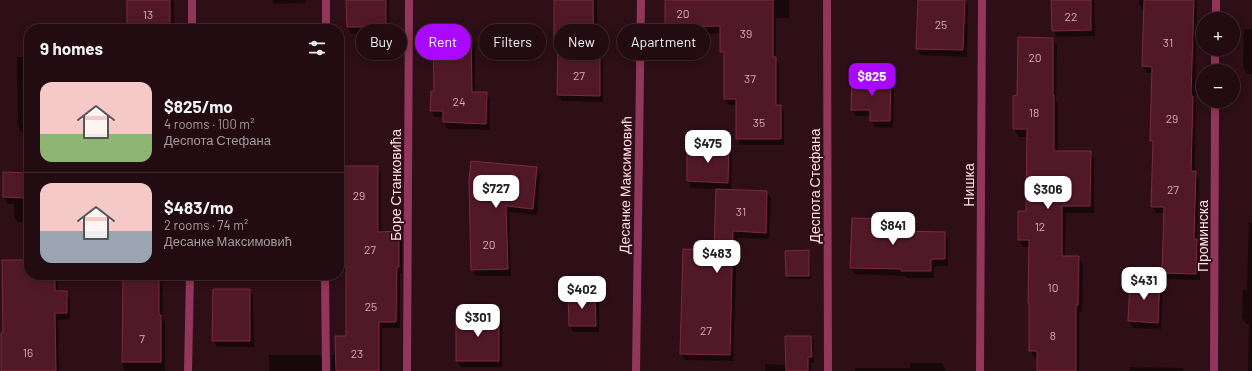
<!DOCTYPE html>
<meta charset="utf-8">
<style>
:root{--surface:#220b11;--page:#2a141a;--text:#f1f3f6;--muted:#a29b9f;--line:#3f2b31;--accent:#aa08ff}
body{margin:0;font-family:Barlow,sans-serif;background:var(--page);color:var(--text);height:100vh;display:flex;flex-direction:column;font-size:15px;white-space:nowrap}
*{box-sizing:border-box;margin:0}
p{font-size:13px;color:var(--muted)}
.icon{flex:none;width:22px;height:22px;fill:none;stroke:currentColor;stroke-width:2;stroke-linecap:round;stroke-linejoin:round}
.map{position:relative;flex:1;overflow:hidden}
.details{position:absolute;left:24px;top:24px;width:320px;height:256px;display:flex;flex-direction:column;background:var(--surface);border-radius:16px;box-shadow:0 2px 10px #0003,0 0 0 1px var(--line)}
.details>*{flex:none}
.top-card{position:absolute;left:356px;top:24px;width:380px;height:36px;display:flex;gap:8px}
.fabs{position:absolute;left:1196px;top:12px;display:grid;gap:8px}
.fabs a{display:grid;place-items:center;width:44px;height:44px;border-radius:50%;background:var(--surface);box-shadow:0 2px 10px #0003,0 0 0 1px var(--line);font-size:20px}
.price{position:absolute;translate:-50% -34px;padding:0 9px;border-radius:8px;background:#fff;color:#222;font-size:13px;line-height:26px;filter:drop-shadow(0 1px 2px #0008)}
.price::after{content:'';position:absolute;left:50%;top:24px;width:12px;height:9px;margin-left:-6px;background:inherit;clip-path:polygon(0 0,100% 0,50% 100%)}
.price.current{background:var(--accent);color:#fff}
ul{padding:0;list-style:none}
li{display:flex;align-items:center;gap:12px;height:100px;padding:0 16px}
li+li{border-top:1px solid var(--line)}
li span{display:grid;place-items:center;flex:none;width:112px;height:80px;border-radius:12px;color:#555}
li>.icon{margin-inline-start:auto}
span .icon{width:48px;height:48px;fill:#fffc;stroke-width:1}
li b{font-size:17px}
h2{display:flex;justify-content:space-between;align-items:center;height:48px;padding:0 16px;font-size:17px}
.tag{padding:0 14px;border-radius:18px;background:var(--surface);box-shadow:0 2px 10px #0003,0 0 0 1px var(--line);font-size:14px;line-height:36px}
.tag.current{background:var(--accent);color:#fff}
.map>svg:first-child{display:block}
</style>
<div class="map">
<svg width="1252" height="371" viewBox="0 0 1252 371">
<rect width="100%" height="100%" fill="#2e0f17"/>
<path fill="#0007" d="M128,0H174V29H128Z
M272,0H306V3L274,4Z
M347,0H389V34H351L348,27Z
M555,0H597V56H599L603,62V102L562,101L558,95L559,49L555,43Z
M666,0H789V18H776V59L779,65V106H780L784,113V145H741L737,138V105H729L725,99V58L721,51V33L670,34L666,27Z
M919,0H965L968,5L967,57L921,55L917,49Z
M1052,0H1094L1095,36L1057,37L1053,30Z
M1139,0H1197L1195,101L1196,103L1195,172L1199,179L1197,240L1201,246L1200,280L1167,279L1163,273L1165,213H1156L1152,206L1154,145L1152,140L1153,73H1147L1143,66L1145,11H1143L1139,4Z
M1244,29H1252V74H1247L1243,67Z
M471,36L475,43V93H486L490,99V130L448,129L444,122V117H435L431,111L435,92Z
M1053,39L1057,46L1056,101L1058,104V152H1090L1094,159V213H1066L1065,257H1078L1083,265L1082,312H1079V371H1038V358H1035L1030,350V306L1029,303L1030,247H1023L1019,240L1027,212L1028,137H1019L1014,129V96H1018Z
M17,57H29V132H21L18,125Z
M890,79L894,85L893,128L875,127L871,121V116H856L852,109Z
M728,148L732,155L731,191L767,192L771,198L769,239L737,238L733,361L685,360L681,354L715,251L717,189L691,188L688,181Z
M339,167H378L381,174V233L398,232L402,239V273H400V328H382V371H332V355H336L347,337L346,274L342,267V229L339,225Z
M537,168L540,175L537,215L509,212L511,276H476L472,269L470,180Z
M29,174V222H18L14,216V204H8L4,197Z
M896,220L899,226V232L944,233L948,239V266H934V278H906L905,276L855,274L851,268Z
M1249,222L1252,223V371H1248L1249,324H1246L1242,317L1243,289L1247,290Z
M808,251L810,255L811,279H789L787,276Z
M29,261V275H58V292H66L70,299V319L58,320L59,371H2L4,333Z
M123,275H163L162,318L165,322V371H125L123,368Z
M1160,282L1163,288L1161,329L1133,328L1129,321Z
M250,290L253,297L254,347H217L213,340Z
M595,295L599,301V332H573L570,326Z
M498,315L502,322V367H461L457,361Z
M811,337L814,342V363H811V371H765V364L787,365Z
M269,355H320L324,362V371H269Z
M910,363H942L946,371H855V368H910Z
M1130,367L1182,368L1184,371H1130Z"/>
<path fill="#511927" stroke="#7f293e" d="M127,0H170V29H127Z
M346,0H386V27H347Z
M554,0H593L594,55H600V96L557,95L558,43H554Z
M665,0H773V57H776V105H781V139H736V99H724V52H720V26L665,27Z
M918,0H965L963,50L916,49Z
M1051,0H1091V30L1052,31Z
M1144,0H1194L1191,96H1193L1191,171H1196L1194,239H1197L1196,274L1162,273L1164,207H1151L1153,141H1150L1152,67L1142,66Z
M471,35L472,92H487L486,124L443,122V111H430L431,91H434L433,36Z
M1018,37L1053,38V95H1054V151H1091L1090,206H1062V256H1079L1078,305H1076V371H1037V351H1029V303H1028L1029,240H1018V211H1026L1027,129H1013V96L1017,95Z
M852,77L891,78L890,121H870V110H851Z
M687,146L729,147L728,183L687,181Z
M471,161L537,167L533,209L506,206L508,269L471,270L469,180Z
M339,166H378V232L399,231V267H397L396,322H379V371H336L335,336H346V267H341V223H339Z
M3,172L29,173V198L3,197Z
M716,189L767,191L766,233L733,231L730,355L680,354L683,249L714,250Z
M852,218L896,219V231L945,232V259H931V271H901V269L850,268Z
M809,250V276H786L785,251Z
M2,260H29V275H55V291H67V313H55L56,371H1V333L3,332Z
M123,275H159V315H161V362H122Z
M1130,279L1160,281L1158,323L1128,321Z
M213,289H250V341H212Z
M568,294H595L596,326H569Z
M456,314H499V361H456Z
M785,336H811L812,357H808V371H786Z"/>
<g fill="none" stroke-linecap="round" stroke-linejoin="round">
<path stroke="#92365b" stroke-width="8" d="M827,0L828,371
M1216,19V0
M192,29V0
M326,29V0
M1215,71V49
M325,275L326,371
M188,371L190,275
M407,371L409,0
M636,371L641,0
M980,371L982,0
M1214,371L1215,101"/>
</g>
<g text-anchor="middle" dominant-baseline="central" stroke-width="3.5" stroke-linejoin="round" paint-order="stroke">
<g font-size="12" fill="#d4abb8">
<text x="683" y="13">20</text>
<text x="148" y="14">13</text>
<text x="1071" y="16">22</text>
<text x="941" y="24">25</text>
<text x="746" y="33">39</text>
<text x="1168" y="42">31</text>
<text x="1035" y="57">20</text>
<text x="579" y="75">27</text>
<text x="750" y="78">37</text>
<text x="459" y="101">24</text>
<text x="1034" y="112">18</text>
<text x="1172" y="118">29</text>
<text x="759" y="122">35</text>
<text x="1173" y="189">27</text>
<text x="359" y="195">29</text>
<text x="741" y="211">31</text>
<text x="1040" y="226">12</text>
<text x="489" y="244">20</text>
<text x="370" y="249">27</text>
<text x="1053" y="287">10</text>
<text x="371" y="306">25</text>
<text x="706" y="330">27</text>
<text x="1053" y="335">8</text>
<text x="142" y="338">7</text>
<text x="28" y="352">16</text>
<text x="357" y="353">23</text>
</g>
<g font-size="14" fill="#ffdce8" stroke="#2e0f17">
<text transform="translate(395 185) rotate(-90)">Боре Станковића</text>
<text transform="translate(625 185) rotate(-89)">Десанке Максимовић</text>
<text transform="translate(968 185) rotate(-90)">Нишка</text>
<text transform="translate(814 186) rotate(-90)">Деспота Стефана</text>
<text transform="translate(1202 236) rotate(-90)">Проминска</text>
</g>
</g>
</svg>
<div class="fabs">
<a>+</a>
<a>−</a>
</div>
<b class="price current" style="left:872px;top:97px">$825</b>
<b class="price" style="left:708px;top:164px">$475</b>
<b class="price" style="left:496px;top:209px">$727</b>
<b class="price" style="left:1048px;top:210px">$306</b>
<b class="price" style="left:893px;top:246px">$841</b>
<b class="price" style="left:717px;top:274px">$483</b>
<b class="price" style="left:1144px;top:301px">$431</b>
<b class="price" style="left:582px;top:310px">$402</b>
<b class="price" style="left:478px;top:338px">$301</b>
<div class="top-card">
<a class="tag">Buy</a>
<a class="tag current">Rent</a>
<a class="tag">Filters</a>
<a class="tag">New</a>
<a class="tag">Apartment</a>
</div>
<section class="details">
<h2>9 homes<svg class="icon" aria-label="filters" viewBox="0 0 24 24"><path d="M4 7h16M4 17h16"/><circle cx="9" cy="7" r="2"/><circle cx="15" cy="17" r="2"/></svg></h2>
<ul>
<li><span style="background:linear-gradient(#f6c9c9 65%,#8fb573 0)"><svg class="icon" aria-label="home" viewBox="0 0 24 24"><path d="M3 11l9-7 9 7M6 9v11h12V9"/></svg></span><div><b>$825/mo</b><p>4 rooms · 100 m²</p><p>Деспота Стефана</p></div></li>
<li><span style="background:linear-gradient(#f6c9c9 60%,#9aa5b1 0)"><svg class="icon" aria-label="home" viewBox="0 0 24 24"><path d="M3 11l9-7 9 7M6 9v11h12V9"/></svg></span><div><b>$483/mo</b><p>2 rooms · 74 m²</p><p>Десанке Максимовић</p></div></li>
</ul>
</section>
</div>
